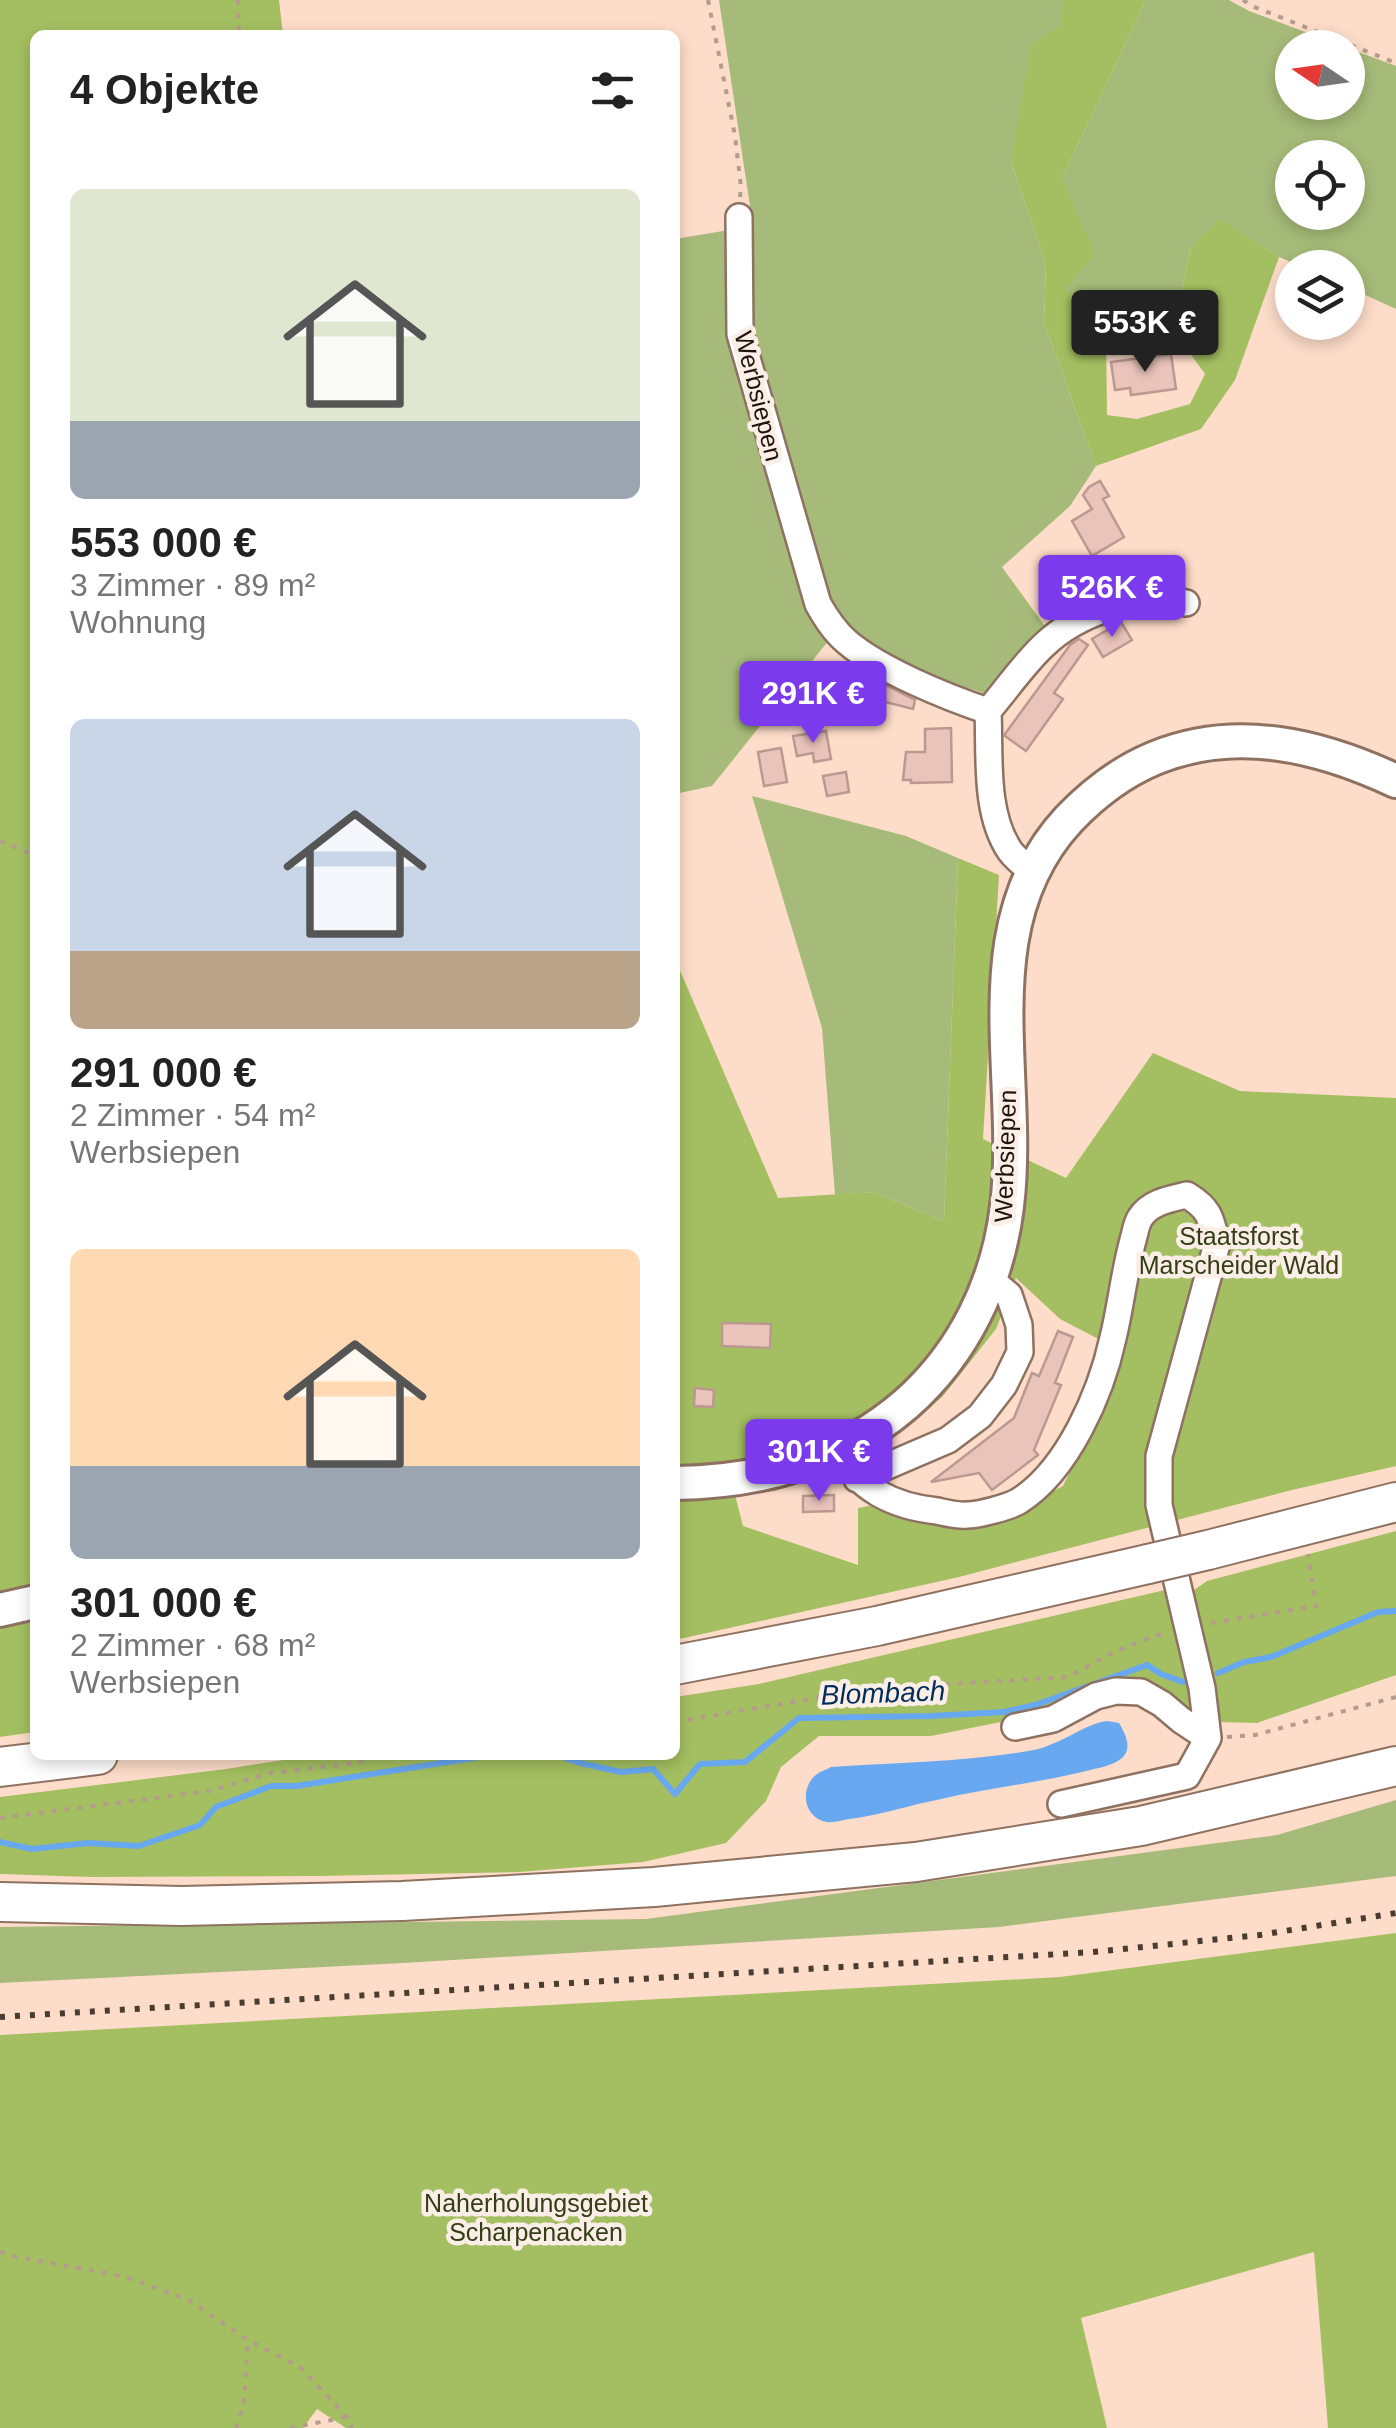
<!DOCTYPE html>
<html lang="de">
<meta charset="utf-8">
<style>
:root{--surface:#fff;--page:#f2f2f2;--text:#222;--muted:#767676;--accent:#7c3aed}
body{margin:0;font-family:Arial,sans-serif;background:var(--page);color:var(--text);height:100vh;display:flex;flex-direction:column;font-size:38px;white-space:nowrap}
*{box-sizing:border-box;margin:0}
p{font-size:32px;color:var(--muted)}
.icon{flex:none;width:55px;height:55px;fill:none;stroke:currentColor;stroke-width:2;stroke-linecap:round;stroke-linejoin:round}
.map{position:relative;flex:1;overflow:hidden}
.panel{position:absolute;left:30px;top:30px;width:650px;height:1730px;display:flex;flex-direction:column;background:var(--surface);border-radius:15px;box-shadow:0 5px 15px #0003}
.panel>*{flex:none}
.needle{width:65px;rotate:283deg}
.controls{position:absolute;left:1275px;top:30px;display:grid;gap:20px}
.controls a{display:grid;place-items:center;width:90px;height:90px;border-radius:50%;background:var(--surface);box-shadow:0 5px 15px #0003;font-size:50px}
.price{position:absolute;translate:-50% -85px;padding:0 22px;border-radius:10px;background:var(--accent);color:#fff;font-size:32px;line-height:65px;filter:drop-shadow(0 2px 5px #0008)}
.price::after{content:'';position:absolute;left:50%;top:60px;width:30px;height:22px;margin-left:-15px;background:inherit;clip-path:polygon(0 0,100% 0,50% 100%)}
.price.on{background:#222;color:#fff}
ul{padding:0;list-style:none}
li{display:grid;align-content:center;gap:20px;height:530px;padding:0 40px}
li span{display:grid;place-items:center;height:310px;border-radius:15px;color:#555}
li>.icon{margin-inline-start:auto}
span .icon{width:180px;height:180px;fill:#fffc;stroke-width:1}
li b{font-size:42px}
h2{display:flex;justify-content:space-between;align-items:center;height:120px;padding:0 40px;font-size:42px}
.map>svg:first-child{display:block}
</style>
<div class="map">
<svg width="1396" height="2428" viewBox="0 0 1396 2428">
<rect width="100%" height="100%" fill="#fddcc9"/>
<path fill="#a6bb79" fill-rule="evenodd" d="M719,0H1063L1062,25L1011,162L1046,263L1044,322L1096,466L1070,506L1002,567L1044,625L987,694L897,666L841,625L712,786L675,794V239L753,226Z
M1146,0H1229L1249,11L1346,47L1292,48V102H1348V48L1396,66V309L1348,287V268L1303,267L1279,257L1220,220L1191,247L1173,330L1106,327L1066,289L1062,178ZM1292,158H1348V212H1292Z
M752,796L906,836L958,858L944,1221L873,1192L835,1195L822,1028Z
M1396,1800V1876L999,1927L403,1963L0,1983V1927L646,1919L1277,1835Z"/>
<path fill="#a4bf61" fill-rule="evenodd" d="M0,0H279L283,35H35V1732L0,1737Z
M1063,0H1146L1062,178L1095,254L1066,289L1106,327L1107,415L1137,419L1190,404L1205,374L1173,330L1191,247L1220,219L1279,257L1235,380L1201,429L1096,466L1044,322L1046,263L1011,162L1031,45L1061,25Z
M958,858L999,875L983,1139L1066,1178L1153,1053L1240,1091L1396,1098V1466L1292,1490L959,1577L675,1640V959L778,1198L873,1192L944,1221ZM1016,1278L1060,1319L1112,1346L1095,1418L1063,1486L1020,1509L884,1503L858,1508V1565L743,1526L735,1495L775,1491L813,1479L868,1452L907,1428L943,1396L996,1329Z
M1396,1531V1675L1257,1723L1219,1722L1190,1593L1207,1581Z
M1165,1590L1197,1708H1183L1168,1693L1123,1683L1060,1710L931,1736H819L781,1767L766,1801L726,1843L643,1862L519,1872L319,1876L91,1877L0,1874V1797L226,1769L315,1755H675V1697L759,1684Z
M1396,1933V2428H1328L1314,2252L1081,2318L1107,2428H346L317,2409L303,2428H0V2035L1060,1977Z"/>
<path fill="#68a8f0" d="M1107,1721L1119,1723C1125,1733 1133,1748 1122,1758C1113,1766 1097,1768 1086,1771C1038,1783 989,1788 941,1799C910,1805 881,1815 850,1819C843,1820 833,1823 827,1822C803,1818 799,1788 817,1774C821,1771 826,1770 831,1767C899,1762 967,1762 1034,1750C1062,1744 1084,1724 1107,1721Z"/>
<g fill="none" stroke-linecap="round" stroke-linejoin="round">
<path stroke="#68a8f0" stroke-width="6" d="M1218,1673L1244,1662L1271,1657L1378,1612L1396,1611
M557,1755L580,1763L621,1772L653,1769L675,1794L700,1764L745,1762L799,1718L931,1716L1004,1712L1035,1705L1147,1665L1161,1674L1183,1682
M0,1842L32,1849L88,1843L139,1846L200,1825L216,1807L271,1786H296L492,1755"/>
</g>
<path fill="#eac4bb" stroke="#bc9990" stroke-width="2.5" d="M1171,354L1176,389L1131,395L1130,388L1115,390L1111,362Z
M1100,481L1109,496L1103,499L1124,537L1092,556L1072,521L1092,509L1083,495L1089,487Z
M1121,622L1132,640L1103,657L1092,639Z
M1079,639L1088,645L1054,693L1063,699L1026,751L1005,736V734L1070,645Z
M881,683L915,700L913,709L878,700Z
M951,728L952,782L911,783V780H903L906,752H925V729Z
M826,731L831,759L814,762L813,753L797,756L793,736Z
M781,748L787,782L764,786L758,752Z
M846,772L849,792L827,796L823,776Z
M722,1323L771,1324L770,1348L722,1346Z
M1058,1331L1073,1337L1055,1383L1061,1385L1034,1450L1038,1455L992,1490L979,1473L931,1482L1014,1418L1032,1373L1039,1376Z
M695,1388L714,1390L713,1407L694,1406Z
M834,1495V1511L803,1512V1496Z"/>
<g fill="none" stroke-linecap="round" stroke-linejoin="round">
<defs>
<path id="minor" d="M739,217L740,334L818,604C826,618 834,631 847,642C880,670 946,697 988,711
M988,711C1006,690 1023,665 1043,646C1077,613 1140,591 1186,603
M988,711C990,755 984,813 1010,851C1016,859 1025,866 1033,872
M835,1451C861,1489 891,1506 937,1511C946,1513 957,1516 967,1515C979,1515 1009,1507 1019,1501C1068,1470 1101,1393 1113,1338C1121,1305 1124,1273 1133,1240C1135,1234 1136,1224 1140,1218C1150,1202 1170,1199 1187,1195C1210,1209 1211,1218 1217,1244L1159,1456V1505L1202,1688L1208,1738L1187,1776L1061,1804
M857,1479L948,1440L980,1416L1004,1385L1020,1352L1019,1325L1009,1295L990,1279
M1015,1727L1053,1719L1096,1696L1116,1691L1141,1692L1162,1704L1181,1720L1208,1738"/>
<path id="major" d="M675,1483C761,1482 840,1461 906,1404C964,1353 998,1282 1007,1206C1023,1077 969,926 1069,819C1094,793 1121,772 1155,758C1236,725 1319,745 1396,781
M0,1610L35,1602"/>
<path id="highway" d="M1208,1550L1396,1502
M675,1665L877,1626L1148,1564
M0,1767L98,1755
M0,1902L182,1906L402,1901L654,1887L916,1862L1141,1826L1396,1766"/>
</defs>
<use href="#minor" stroke="#8e7160" stroke-width="30"/>
<use href="#major" stroke="#8e7160" stroke-width="38"/>
<use href="#highway" stroke="#8e7160" stroke-width="42"/>
<path stroke="#b59b8c" stroke-width="4" stroke-dasharray="5 8" stroke-linecap="butt" d="M238,0L239,35
M708,0L735,136L741,187L740,197
M1243,0L1252,6L1396,63
M0,841L35,855
M1211,1623L1316,1606L1308,1554
M675,1722L810,1699L843,1690L1068,1677L1112,1653L1156,1635H1167
M1227,1737L1255,1735L1396,1697
M0,1818L209,1791L271,1773L348,1764L390,1755
M0,2252L12,2256L122,2276L187,2299L248,2340L301,2368L347,2417L352,2428
M236,2428L244,2401L248,2340
M290,2428L347,2417"/>
<use href="#minor" stroke="#fff" stroke-width="25"/>
<use href="#major" stroke="#fff" stroke-width="32"/>
<use href="#highway" stroke="#fff" stroke-width="38"/>
<path stroke="#4b3c32" stroke-width="6" stroke-dasharray="5 10" stroke-linecap="butt" d="M0,2017L1093,1952L1260,1935L1396,1913"/>
<defs>
<path id="highway-bridge" d="M1148,1564L1208,1550"/>
</defs>
<use href="#highway-bridge" stroke="#8e7160" stroke-width="42" stroke-linecap="butt"/>
<use href="#highway-bridge" stroke="#fff" stroke-width="38"/>
</g>
<g text-anchor="middle" dominant-baseline="central" stroke-width="9" stroke-linejoin="round" paint-order="stroke">
<g font-size="25" fill="#1f140d" stroke="#fbeee6">
<text transform="translate(759 396) rotate(76)">Werbsiepen</text>
<text transform="translate(1005 1156) rotate(-88)">Werbsiepen</text>
</g>
<g font-size="25" fill="#333e17" stroke="#fbeee6">
<text x="1239" y="1236">Staatsforst<tspan x="1239" dy="29">Marscheider Wald</tspan></text>
<text x="536" y="2203">Naherholungsgebiet<tspan x="536" dy="29">Scharpenacken</tspan></text>
</g>
<g font-size="28" font-style="italic" fill="#002d5a" stroke="#fbeee6">
<text transform="translate(883 1693) rotate(-2)">Blombach</text>
</g>
</g>
</svg>
<div class="controls">
<a><svg class="needle" viewBox="-14 -14 28 28"><path d="M0-13l5 13h-10z" fill="#e53935"/><path d="M0 13l5-13h-10z" fill="#767676"/></svg></a>
<a><svg class="icon" aria-label="locate" viewBox="0 0 24 24"><circle cx="12" cy="12" r="6"/><path d="M12 2v4M12 18v4M2 12h4M18 12h4"/></svg></a>
<a><svg class="icon" aria-label="layers" viewBox="0 0 24 24"><path d="M12 4l9 5-9 5-9-5zM3 14l9 5 9-5"/></svg></a>
</div>
<b class="price on" style="left:1145px;top:375px">553K €</b>
<b class="price" style="left:1112px;top:640px">526K €</b>
<b class="price" style="left:813px;top:746px">291K €</b>
<b class="price" style="left:819px;top:1504px">301K €</b>
<section class="panel">
<h2>4 Objekte<svg class="icon" aria-label="filters" viewBox="0 0 24 24"><path d="M4 7h16M4 17h16"/><circle cx="9" cy="7" r="2"/><circle cx="15" cy="17" r="2"/></svg></h2>
<ul>
<li><span style="background:linear-gradient(#dfe7d0 75%,#9aa5b1 0)"><svg class="icon" aria-label="home" viewBox="0 0 24 24"><path d="M3 11l9-7 9 7M6 9v11h12V9"/></svg></span><div><b>553 000 €</b><p>3 Zimmer · 89 m²</p><p>Wohnung</p></div></li>
<li><span style="background:linear-gradient(#c9d6e8 75%,#b9a48a 0)"><svg class="icon" aria-label="home" viewBox="0 0 24 24"><path d="M3 11l9-7 9 7M6 9v11h12V9"/></svg></span><div><b>291 000 €</b><p>2 Zimmer · 54 m²</p><p>Werbsiepen</p></div></li>
<li><span style="background:linear-gradient(#ffd9b3 70%,#9aa5b1 0)"><svg class="icon" aria-label="home" viewBox="0 0 24 24"><path d="M3 11l9-7 9 7M6 9v11h12V9"/></svg></span><div><b>301 000 €</b><p>2 Zimmer · 68 m²</p><p>Werbsiepen</p></div></li>
</ul>
</section>
</div>
